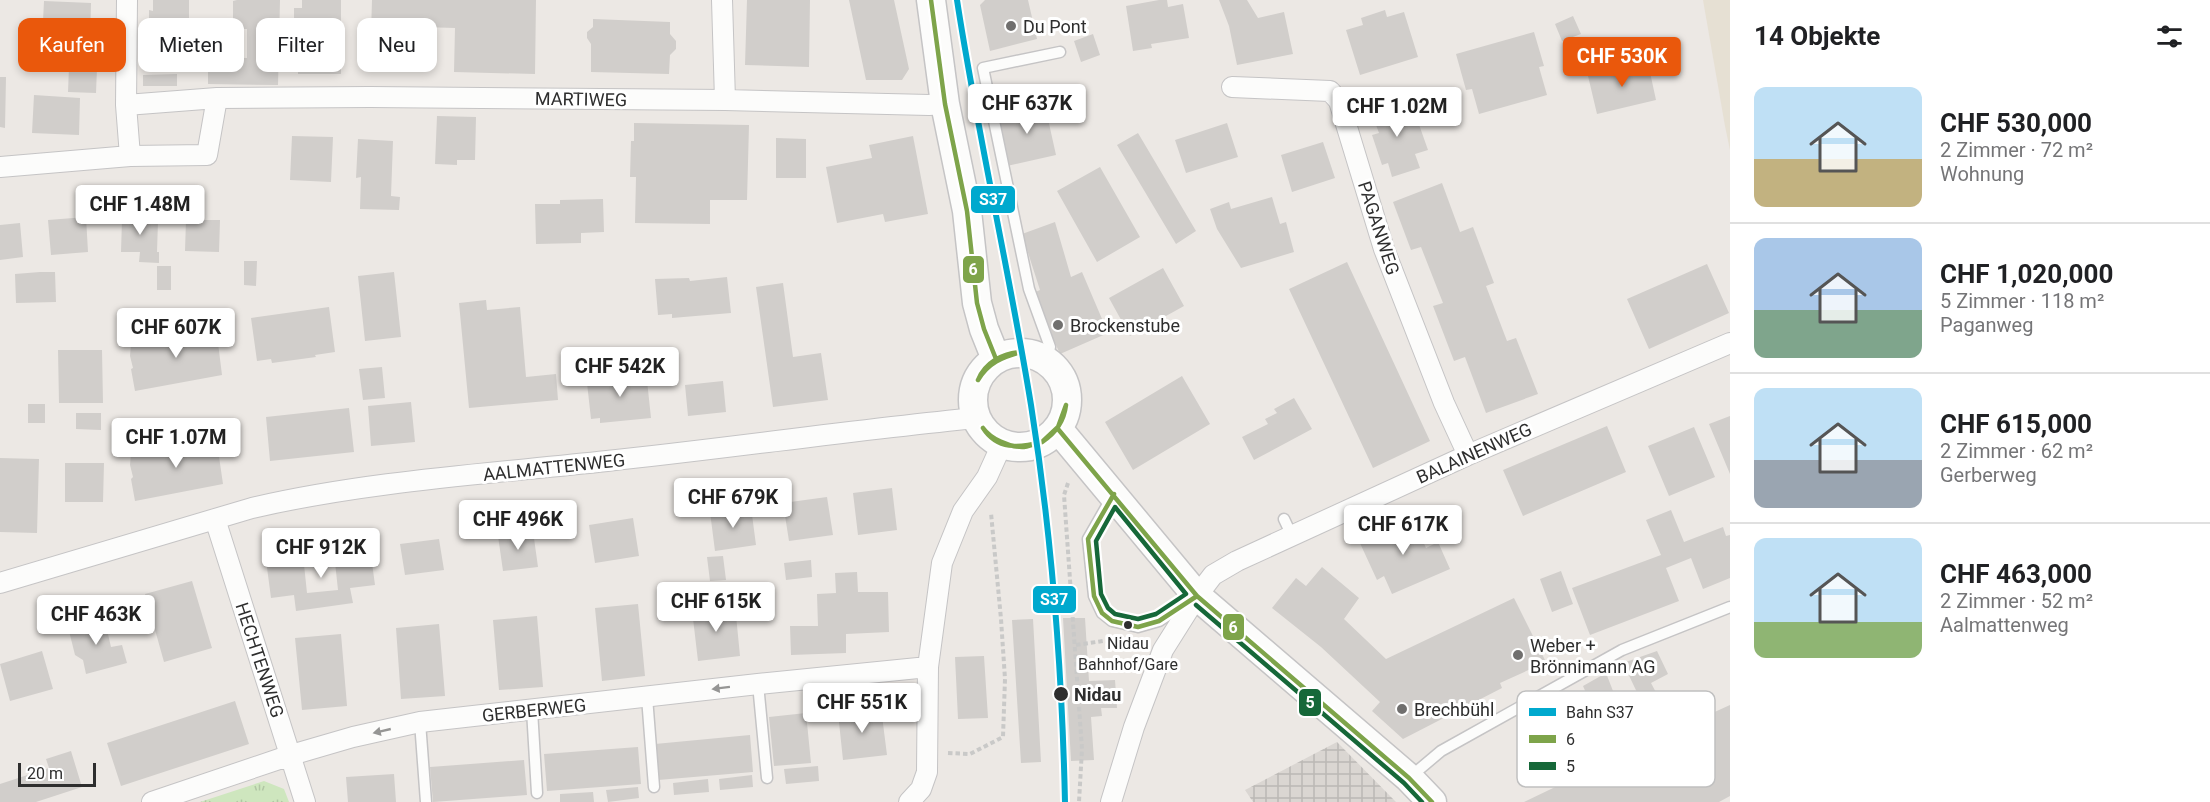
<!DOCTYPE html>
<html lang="de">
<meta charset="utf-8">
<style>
:root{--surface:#fff;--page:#f2f2f2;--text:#202124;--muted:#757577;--line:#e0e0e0;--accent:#ea580c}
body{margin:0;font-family:Roboto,sans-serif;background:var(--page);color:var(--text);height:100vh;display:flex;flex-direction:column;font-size:22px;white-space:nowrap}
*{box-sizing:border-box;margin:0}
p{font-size:20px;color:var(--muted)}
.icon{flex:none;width:33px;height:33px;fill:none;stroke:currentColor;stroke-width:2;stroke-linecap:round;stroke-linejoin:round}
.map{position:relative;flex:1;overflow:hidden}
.details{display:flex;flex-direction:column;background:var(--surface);width:480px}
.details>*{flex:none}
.banner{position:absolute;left:18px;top:18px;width:570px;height:54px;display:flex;gap:12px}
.scale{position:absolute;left:18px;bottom:15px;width:78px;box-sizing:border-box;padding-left:6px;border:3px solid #2e2e2e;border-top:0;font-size:16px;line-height:21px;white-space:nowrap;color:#2e2e2e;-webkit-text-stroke:4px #fff;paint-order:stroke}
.price{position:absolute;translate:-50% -51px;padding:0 14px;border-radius:6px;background:#fff;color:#222;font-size:20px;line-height:39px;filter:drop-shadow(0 2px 3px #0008)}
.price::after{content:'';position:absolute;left:50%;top:36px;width:18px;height:14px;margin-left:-9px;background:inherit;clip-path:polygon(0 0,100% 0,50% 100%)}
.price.on{background:var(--accent);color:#fff}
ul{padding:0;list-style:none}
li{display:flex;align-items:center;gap:18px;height:150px;padding:0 24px}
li+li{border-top:2px solid var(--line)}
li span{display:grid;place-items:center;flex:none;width:168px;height:120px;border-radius:12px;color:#555}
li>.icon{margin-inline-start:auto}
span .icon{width:72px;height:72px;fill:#fffc;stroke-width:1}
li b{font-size:26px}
h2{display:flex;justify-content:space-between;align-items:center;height:72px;padding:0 24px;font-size:26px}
.chip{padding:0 21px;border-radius:12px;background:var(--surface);box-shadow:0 3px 9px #0003;font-size:21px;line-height:54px}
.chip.on{background:var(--accent);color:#fff}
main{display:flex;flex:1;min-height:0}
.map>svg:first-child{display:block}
</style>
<main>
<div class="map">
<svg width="1730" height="802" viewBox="0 0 1730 802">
<defs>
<pattern id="grass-tufts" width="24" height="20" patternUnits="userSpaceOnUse" patternTransform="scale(1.5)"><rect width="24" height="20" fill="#cee6be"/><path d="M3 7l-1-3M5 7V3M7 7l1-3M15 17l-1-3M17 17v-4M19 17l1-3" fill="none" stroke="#b1c6a4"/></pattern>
<pattern id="plaza-grid" width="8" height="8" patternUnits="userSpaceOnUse" patternTransform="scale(1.5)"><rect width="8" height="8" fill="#dad6d2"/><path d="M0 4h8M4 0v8" fill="none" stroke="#bbb8b5"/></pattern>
</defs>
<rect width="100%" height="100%" fill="#ece8e4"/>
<path fill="#e6e0d3" d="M1703,0H1730V150L1725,126Z"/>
<path fill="url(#grass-tufts)" d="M264,781L284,789L289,802H200Z"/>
<path fill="url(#plaza-grid)" d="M1337,742L1396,802H1253L1245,790Z"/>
<path fill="#d1cecb" d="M153,0H189V30H153V21H149V10L153,11Z
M237,0H280L278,85L208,84V57L247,58V29H240V25H233V1Z
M302,0H341V74H298V29H294V8H302Z
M372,0H536L535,74L454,72L455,28L389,26L388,34L371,33Z
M747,0H810L809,67L745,65Z
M849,0H894L909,69L902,80H866Z
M985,0H1028L1037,39L990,51L980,5Z
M1159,0H1167L1168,7L1183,4L1189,38L1151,44L1152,48L1133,51L1126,6Z
M1219,0H1247L1258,18L1284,12L1293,54L1237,65L1229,26Z
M44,1L91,3L90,42L42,41Z
M1385,10L1387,17L1404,12L1418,57L1360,75L1346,30L1363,25L1361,18Z
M1573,16L1581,34L1562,41L1555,24Z
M593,19L670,22V34L676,41V49L670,55L669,74L591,72V44L587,38V32L593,27Z
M1534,32L1544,66L1539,67L1547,95L1479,114L1472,89L1466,90L1456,54Z
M1093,34L1100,55L1081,62L1074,41Z
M1648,63L1656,100L1597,114L1588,76Z
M69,67L97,68L96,93L68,92Z
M177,74V86H143V75Z
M0,77H6L5,128L0,127Z
M34,95L80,98L79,135L32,133Z
M1395,97L1403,120L1416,116L1428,150L1415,154L1420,168L1392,177L1388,163L1382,165L1372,135L1379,133L1369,106Z
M1044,101L1056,155L1007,166L997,119L1013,115L1012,109Z
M437,116L476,117L475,160H457V165L435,164Z
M634,123L749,125L747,200H710V224L635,223L636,177H630L631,141H634Z
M1227,123L1238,157L1186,173L1175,140Z
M1138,133L1196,231L1176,244L1117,145Z
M292,136L333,137L331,182L290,180Z
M913,136L928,214L885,222L883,214L837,223L826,167L872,158L869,145Z
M776,138L806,139V178H776Z
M358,139L393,141L391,196L400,197L399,210L360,209L361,177L356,178Z
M1323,142L1335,178L1292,192L1281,155Z
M1100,167L1140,237L1097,262L1057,191Z
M1442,183L1460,232L1473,227L1494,283L1486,286L1507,341L1516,338L1538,394L1486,413L1465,357L1454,361L1433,306L1443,303L1421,247L1411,250L1393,202Z
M1272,197L1280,224L1286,222L1294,252L1241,268L1217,229L1210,209L1229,202L1231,209Z
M603,199L604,232L581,233V243L536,244L535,204H560V200Z
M126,206L142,207V220L158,221L157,252H159V263L139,262L140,252H121L122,220H125Z
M86,217L88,252L51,255L48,220Z
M186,220H220L219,252L185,251Z
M1055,222L1071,277L1082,272L1108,333L1060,354L1033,293L1040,290L1022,234Z
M20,223L23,257L0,260V225Z
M244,261H257L256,286L244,285Z
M1347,262L1430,441L1373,468L1289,289Z
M1707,264L1729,313L1649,349L1627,299Z
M157,266H171V290H157Z
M1163,268L1184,306L1130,336L1109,298Z
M40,272H55L56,302L16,303L15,274Z
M394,272L401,337L365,341L358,276Z
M727,277L731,313L672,318V314L658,315L655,279L689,278L690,281Z
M783,283L793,357L821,353L828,400L773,407L756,287Z
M486,300L487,310L520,307L526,377L556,374L558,400L469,408L459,303Z
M329,307L335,352L315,355L316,357L272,363L271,359L257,361L251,318Z
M216,327L222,375L135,391L131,369L133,368L130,356L131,344Z
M58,350H102L103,403H59Z
M382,367L385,398L363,400L359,369Z
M646,371L651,418L600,423V418L591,419L587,383L596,382L595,377Z
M1182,376L1210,424L1133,470L1105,422Z
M723,381L726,412L688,416L685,385Z
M1294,398L1312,429L1254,460L1242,437L1268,424L1265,419L1277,413L1274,409Z
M411,402L415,442L371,446L368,406Z
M28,404H45V423H28Z
M349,408L354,452L270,461L266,417Z
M76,413H101V430L76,429Z
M1730,416V474L1709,424Z
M1607,426L1626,472L1523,516L1503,470Z
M1694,427L1715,477L1669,496L1648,446Z
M216,436L223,484L135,501L131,479L133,477L130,465L131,453Z
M0,458L39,459L37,533L0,532Z
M65,463H104L103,502H65Z
M892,488L897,530L858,535L853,493Z
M827,497L833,535L789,541L783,503Z
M751,507L756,545L715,551L710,512Z
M1671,510L1684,542L1723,527L1726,536L1730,535V578L1703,589L1691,558L1666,568L1679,601L1590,635L1572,588L1661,555L1646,520Z
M1412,517L1426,548L1438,542L1450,569L1392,594L1384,576L1377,580L1359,541Z
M633,518L639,556L595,563L589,525Z
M533,531L538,567L503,571L498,536Z
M439,539L444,570L405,575L400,544Z
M370,548L375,585L350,588L353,603L296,611L294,595L271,598L266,560L303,555L307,593L338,590L334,553Z
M723,556L726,580L710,581L707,557Z
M811,560L812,577L786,580L784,563Z
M1322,567L1359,598L1344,619L1386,659L1514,598L1546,662L1500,683L1502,688L1403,739L1372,711L1380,702L1321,647L1272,608L1296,578L1306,586Z
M1561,571L1573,604L1552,612L1540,579Z
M857,572L858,592H888L889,632L846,634V653L791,655L790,626H818L817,594L836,593L835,573Z
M192,581L212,648L164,662L145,594Z
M638,604L645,676L602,681L595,608Z
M735,605L740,656L698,661L692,610Z
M537,616L543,687L499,690L493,620Z
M104,617L111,647L122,645L127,663L86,674L83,660L75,655L68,627Z
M1063,618H1085L1089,681L1115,680L1117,708H1101L1102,716L1091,717L1094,760L1071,761Z
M1033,619L1041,762L1021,763L1012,620Z
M439,624L445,696L401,699L396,628Z
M341,634L347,706L302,710L295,638Z
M42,651L53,689L10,701L0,664Z
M1657,651L1668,674L1651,683L1660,700L1644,707L1623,663Z
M984,656L988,718L958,719L955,657Z
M1606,673L1620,709L1607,715L1611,724L1602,728L1583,686Z
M1678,692L1697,720L1730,705V796L1719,802H1524L1680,727L1665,698Z
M235,701L249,744L121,786L107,743Z
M881,708L887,755L843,760L838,713Z
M806,713L811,763L774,766L769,717Z
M750,735L753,772L658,780L655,744Z
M638,747L641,784L547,791L544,754Z
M71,751L82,787L36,802H0V784L49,768L46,759Z
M524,760L527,795L433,802L430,767Z
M818,766L819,781L786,784L784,769Z
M394,774L396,802H348L346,777Z
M752,775L753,787L720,790L719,779Z
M708,779L709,792L674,795L673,783Z
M638,787L639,798L608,802L606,790Z
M593,792L594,802H560V794Z"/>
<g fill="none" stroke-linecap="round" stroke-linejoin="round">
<defs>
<path id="lane" d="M1047,360L1050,347L1029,289L983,68L1060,52
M1112,497L1088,539L1094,596L1102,613L1112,621L1138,627L1159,621L1188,602
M1284,519L1292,536
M758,684L767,778
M647,697L654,787
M532,710L537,793
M420,722L426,802
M1409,778L1441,751L1622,650L1730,607"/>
<path id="street" d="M722,0L725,100
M1232,87L1330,91L1339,101L1384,249L1444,403L1468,455
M126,105L127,0
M130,156L126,105L217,98L370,97L725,100L929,105L945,104
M0,167L130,156L207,155L217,98
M215,519L305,802
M0,583L252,508C368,481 488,474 607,461C730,448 853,430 976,418
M152,802L291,755L353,737L420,722L758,684L928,667
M909,802L921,789L927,772L928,667L942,563L963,511L987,477L1002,444
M1111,802L1134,727L1163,650L1197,596L1213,575L1237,561L1468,455L1730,343"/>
<path id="secondary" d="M931,0L945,104L967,211L977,303L984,329L996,359
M973 400a47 47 0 1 1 94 0a47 47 0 1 1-94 0Z
M1058,429L1197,596L1409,778L1432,802"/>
</defs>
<use href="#lane" stroke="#c5c4c5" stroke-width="13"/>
<use href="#street" stroke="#c5c4c5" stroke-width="22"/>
<use href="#secondary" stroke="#c5c4c5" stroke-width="31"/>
<path stroke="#c9c9c8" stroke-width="4" stroke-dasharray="4.5 3" stroke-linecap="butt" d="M1068,483L1064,495L1082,749L1079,802
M1076,645L1103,641L1111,642
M948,753L970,754L1003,737L1005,679L1001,619L991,513"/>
<use href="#lane" stroke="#fcfcfb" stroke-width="10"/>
<use href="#street" stroke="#fcfcfb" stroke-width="20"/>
<use href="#secondary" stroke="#fcfcfb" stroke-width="28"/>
<defs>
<path id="bus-1" d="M931,0L945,104L967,211L977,303L984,329L996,359
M978,380C985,363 1002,353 1021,352
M978,380C988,363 1002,357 1021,352
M983,428C991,439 1009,447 1022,447C1028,447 1036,443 1042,442
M983,428C997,450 1019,448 1042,442
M1058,429L1197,596L1409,778L1432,802
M1042,442L1058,427L1066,405
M1042,442C1056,433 1064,422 1066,405
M1114,494L1088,539L1094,596L1102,613L1112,621L1138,627L1159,621L1197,596"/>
<path id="bus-2" d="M1115,507L1186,594L1156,614L1138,619L1115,614L1108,608L1101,594L1096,541Z
M1196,605L1404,783L1422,802"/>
</defs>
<use href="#bus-1" stroke="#fff" stroke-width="9"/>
<use href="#bus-2" stroke="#fff" stroke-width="9"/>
<use href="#bus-1" stroke="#7ea44a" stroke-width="4.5"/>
<use href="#bus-2" stroke="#166839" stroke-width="4.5"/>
<defs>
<path id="rail-1" d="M957,0C978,136 1009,270 1031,405C1052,537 1062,669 1065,802"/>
</defs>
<use href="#rail-1" stroke="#fff" stroke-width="10"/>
<use href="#rail-1" stroke="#00a9ce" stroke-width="6"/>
</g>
<defs><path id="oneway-solid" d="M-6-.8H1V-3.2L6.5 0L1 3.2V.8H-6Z" transform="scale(1.5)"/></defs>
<g fill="#959594">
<use href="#oneway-solid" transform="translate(721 688) rotate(173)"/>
<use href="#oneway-solid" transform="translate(382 731) rotate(167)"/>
</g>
<g fill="#706f6e" stroke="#fff" stroke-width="2">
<circle cx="1011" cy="26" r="6"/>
<circle cx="1058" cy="325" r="6"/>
<circle cx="1518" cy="655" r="6"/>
<circle cx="1402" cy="709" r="6"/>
</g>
<g fill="#2e2e2e" stroke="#fff" stroke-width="2">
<circle cx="1128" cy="625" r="5"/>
<circle cx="1061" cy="694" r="8"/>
</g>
<g text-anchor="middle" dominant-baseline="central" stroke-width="6" stroke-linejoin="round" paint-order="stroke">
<g font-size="16" fill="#2e2e2e" stroke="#fff">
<text x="1128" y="643">Nidau<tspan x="1128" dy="21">Bahnhof/Gare</tspan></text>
</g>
<g font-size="18" fill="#2e2e2e" stroke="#fff" text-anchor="start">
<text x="1023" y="26">Du Pont</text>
<text x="1070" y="325">Brockenstube</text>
<text x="1530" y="645">Weber +<tspan x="1530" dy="21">Brönnimann AG</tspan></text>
<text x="1414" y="709">Brechbühl</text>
</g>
<g font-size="18" fill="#2e2e2e" stroke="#fff">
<text transform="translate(581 99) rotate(1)">MARTIWEG</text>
<text transform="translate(1379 228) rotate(72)">PAGANWEG</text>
<text transform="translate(1474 453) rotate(-24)">BALAINENWEG</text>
<text transform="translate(554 467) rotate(-6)">AALMATTENWEG</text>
<text transform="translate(260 660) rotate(72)">HECHTENWEG</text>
<text transform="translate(534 710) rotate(-6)">GERBERWEG</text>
</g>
<g font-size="18" font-weight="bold" fill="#2e2e2e" stroke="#fff" text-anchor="start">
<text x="1074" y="694">Nidau</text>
</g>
</g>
<rect x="1517" y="691" width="198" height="96" rx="9" fill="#fff" stroke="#c0c0c0" stroke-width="1.5"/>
<rect x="1529" y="708" width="27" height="8" fill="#00a9ce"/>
<rect x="1529" y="735" width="27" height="8" fill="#7ea44a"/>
<rect x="1529" y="762" width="27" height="8" fill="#166839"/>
<g font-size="16" fill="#2e2e2e">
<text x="1566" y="718">Bahn S37</text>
<text x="1566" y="745">6</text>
<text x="1566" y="772">5</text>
</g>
<g stroke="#fff" stroke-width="2">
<rect x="970" y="185" width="46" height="29" rx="6" fill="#00a9ce"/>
<rect x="962" y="255" width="23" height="29" rx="6" fill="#7ea44a"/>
<rect x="1032" y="585" width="45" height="29" rx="6" fill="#00a9ce"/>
<rect x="1222" y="613" width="23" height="28" rx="6" fill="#7ea44a"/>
<rect x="1298" y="688" width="24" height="29" rx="6" fill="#166839"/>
</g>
<g font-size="16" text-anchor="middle" font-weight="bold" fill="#fff">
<text x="993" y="205">S37</text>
<text x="973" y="275">6</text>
<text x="1054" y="605">S37</text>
<text x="1233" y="633">6</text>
<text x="1310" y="708">5</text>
</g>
</svg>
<div class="scale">20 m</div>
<b class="price on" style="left:1622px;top:88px">CHF 530K</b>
<b class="price" style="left:1027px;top:135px">CHF 637K</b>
<b class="price" style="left:1397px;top:138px">CHF 1.02M</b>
<b class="price" style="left:140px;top:236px">CHF 1.48M</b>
<b class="price" style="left:176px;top:359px">CHF 607K</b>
<b class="price" style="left:620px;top:398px">CHF 542K</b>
<b class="price" style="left:176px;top:469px">CHF 1.07M</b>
<b class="price" style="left:733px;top:529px">CHF 679K</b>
<b class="price" style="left:518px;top:551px">CHF 496K</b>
<b class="price" style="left:1403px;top:556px">CHF 617K</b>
<b class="price" style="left:321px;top:579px">CHF 912K</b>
<b class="price" style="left:716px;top:633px">CHF 615K</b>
<b class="price" style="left:96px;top:646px">CHF 463K</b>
<b class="price" style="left:862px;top:734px">CHF 551K</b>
<div class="banner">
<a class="chip on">Kaufen</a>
<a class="chip">Mieten</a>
<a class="chip">Filter</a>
<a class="chip">Neu</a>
</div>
</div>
<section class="details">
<h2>14 Objekte<svg class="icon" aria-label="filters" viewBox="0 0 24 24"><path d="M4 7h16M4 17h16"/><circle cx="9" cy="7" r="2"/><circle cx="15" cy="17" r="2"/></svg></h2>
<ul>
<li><span style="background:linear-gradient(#bfe0f5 60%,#c2b280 0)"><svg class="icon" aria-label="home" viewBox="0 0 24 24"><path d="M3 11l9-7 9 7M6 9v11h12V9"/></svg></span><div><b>CHF 530,000</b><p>2 Zimmer · 72 m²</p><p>Wohnung</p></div></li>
<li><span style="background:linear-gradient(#a9c7e8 60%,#7fa58c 0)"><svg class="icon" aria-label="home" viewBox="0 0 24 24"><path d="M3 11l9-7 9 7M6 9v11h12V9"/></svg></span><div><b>CHF 1,020,000</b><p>5 Zimmer · 118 m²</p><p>Paganweg</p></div></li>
<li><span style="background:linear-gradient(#bfe0f5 60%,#9aa5b1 0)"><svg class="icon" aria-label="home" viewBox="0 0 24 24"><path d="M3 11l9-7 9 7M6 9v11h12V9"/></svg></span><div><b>CHF 615,000</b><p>2 Zimmer · 62 m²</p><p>Gerberweg</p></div></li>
<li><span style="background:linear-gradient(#bfe0f5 70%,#8fb573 0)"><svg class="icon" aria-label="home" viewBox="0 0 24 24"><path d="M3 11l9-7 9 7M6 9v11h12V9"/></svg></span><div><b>CHF 463,000</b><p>2 Zimmer · 52 m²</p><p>Aalmattenweg</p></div></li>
</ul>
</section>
</main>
